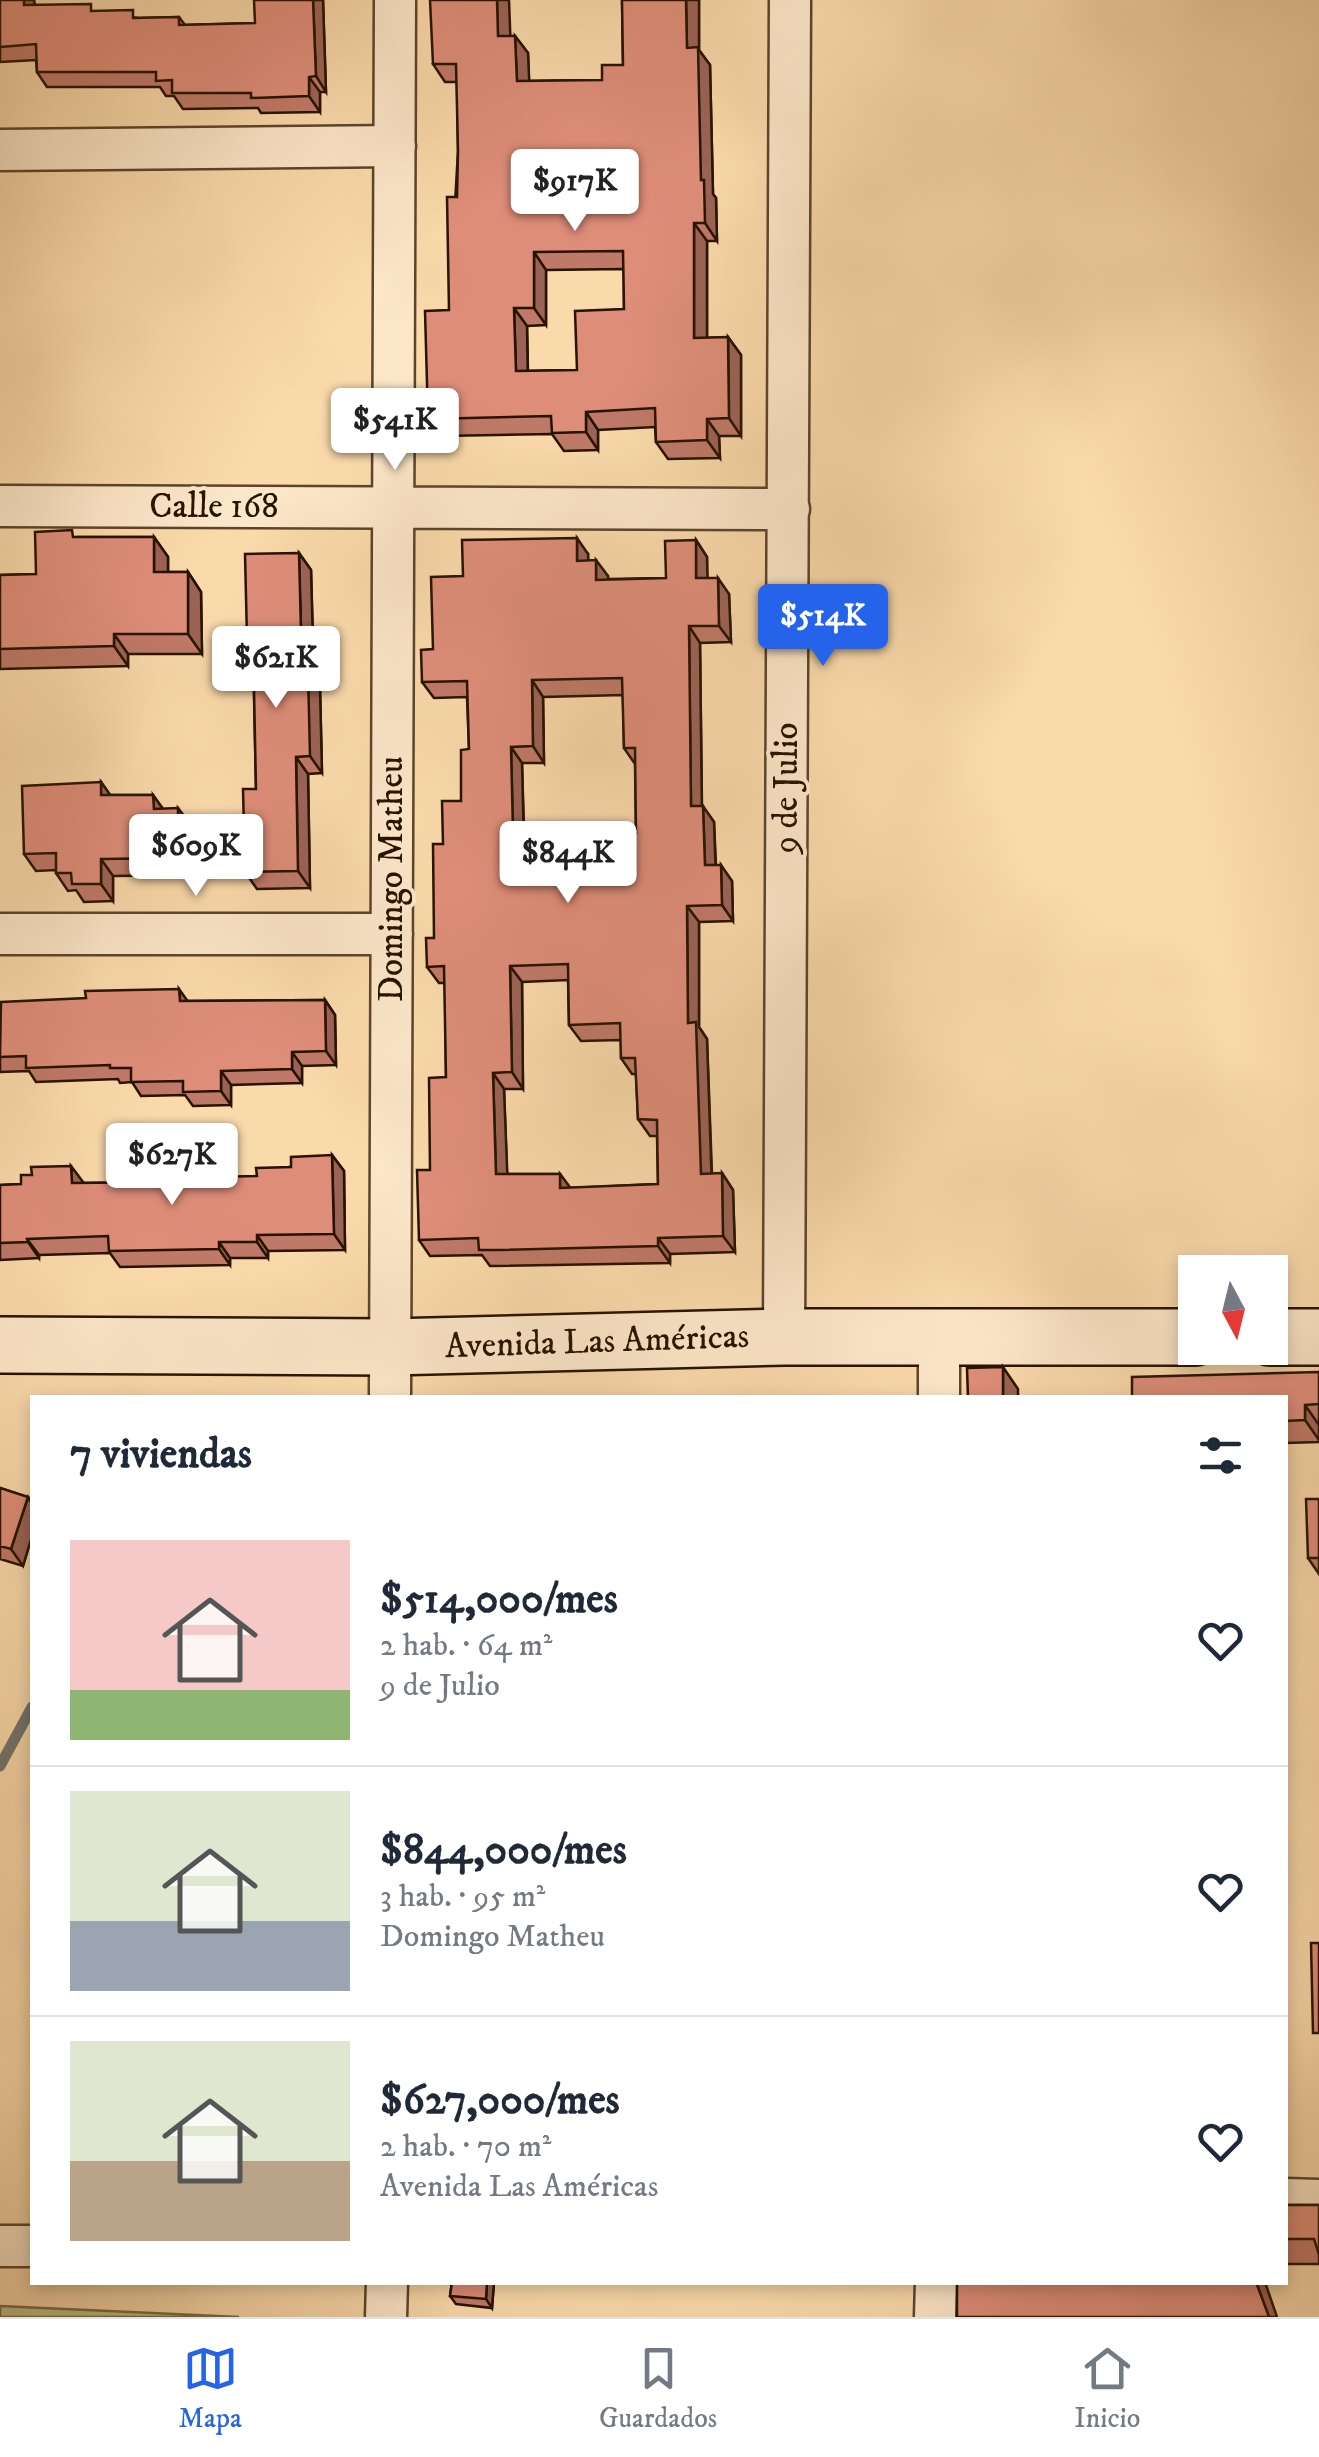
<!DOCTYPE html>
<html lang="es">
<meta charset="utf-8">
<style>
:root{--surface:#fff;--page:#f2f2f3;--text:#1f2937;--muted:#747a83;--line:#e0e1e3;--accent:#2563eb}
body{margin:0;font-family:"IM FELL DW Pica",serif;background:var(--page);color:var(--text);height:100vh;display:flex;flex-direction:column;font-size:38px;white-space:nowrap}
*{box-sizing:border-box;margin:0}
p{font-size:32px;color:var(--muted)}
.icon{flex:none;width:55px;height:55px;fill:none;stroke:currentColor;stroke-width:2;stroke-linecap:round;stroke-linejoin:round}
.map{position:relative;flex:1;overflow:hidden}
.panel{position:absolute;left:30px;top:1395px;width:1258px;height:890px;display:flex;flex-direction:column;background:var(--surface);border-radius:0px;box-shadow:0 5px 15px #0003}
.panel>*{flex:none}
.needle{width:65px;rotate:173deg}
.controls{position:absolute;left:1178px;top:1255px;display:grid;gap:20px}
.controls a{display:grid;place-items:center;width:110px;height:110px;border-radius:0px;background:var(--surface);box-shadow:0 5px 15px #0003;font-size:50px}
.price{position:absolute;translate:-50% -85px;padding:0 22px;border-radius:10px;background:#fff;color:#222;font-size:32px;line-height:65px;filter:drop-shadow(0 2px 5px #0008)}
.price::after{content:'';position:absolute;left:50%;top:60px;width:30px;height:22px;margin-left:-15px;background:inherit;clip-path:polygon(0 0,100% 0,50% 100%)}
.price.current{background:var(--accent);color:#fff}
ul{padding:0;list-style:none}
li{display:flex;align-items:center;gap:30px;height:250px;padding:0 40px}
li+li{border-top:2px solid var(--line)}
li span{display:grid;place-items:center;flex:none;width:280px;height:200px;border-radius:0px;color:#555}
li>.icon{margin-inline-start:auto}
span .icon{width:120px;height:120px;fill:#fffc;stroke-width:1}
li b{font-size:42px}
h2{display:flex;justify-content:space-between;align-items:center;height:120px;padding:0 40px;font-size:42px}
.menu{display:flex;justify-content:space-around;align-items:center;height:140px;border-top:2px solid var(--line);background:var(--surface);font-size:28px;color:var(--muted)}
.menu a{display:grid;justify-items:center;gap:5px}
.menu .current{color:var(--accent)}
.map>svg:first-child{display:block}
</style>
<div class="map">
<svg width="1319" height="2317" viewBox="0 0 1319 2317">
<rect width="100%" height="100%" fill="#fad9ab"/>
<filter id="stains"><feTurbulence type="fractalNoise" baseFrequency=".002" numOctaves="4"/><feColorMatrix values="0 0 0 0 .2 0 0 0 0 .09 0 0 0 0 .02 0 0 0 .5 -.17"/></filter>
<radialGradient id="worn" r=".72"><stop offset=".6" stop-color="#630" stop-opacity="0"/><stop offset="1" stop-color="#630" stop-opacity=".3"/></radialGradient>
<path fill="#c0bf88" stroke="#746844" stroke-width="2.5" d="M0,2306L239,2317H0Z"/>
<g fill="none" stroke-linecap="round" stroke-linejoin="round">
<path stroke="#72756d" stroke-width="11" d="M0,1766L32,1707"/>
<defs>
<path id="minor" d="M0,150L395,146
M0,506L789,509
M0,934H392
M784,1337L790,0
M390,1398L395,0
M939,1398V1337
M1285,2199L1319,2200
M0,2246H32
M386,2317L387,2282
M935,2317L936,2282"/>
<path id="secondary" d="M1270,1337H1319
M0,1345L390,1347L784,1337H1195"/>
</defs>
<use href="#minor" stroke="#5c442b" stroke-width="45"/>
<use href="#secondary" stroke="#281200" stroke-width="60"/>
<use href="#minor" stroke="#fce6c8" stroke-width="40"/>
<use href="#secondary" stroke="#fce6c8" stroke-width="55"/>
</g>
<path fill="#bf7968" stroke="#281200" stroke-width="2.5" fill-rule="evenodd" d="M0,0H34L35,5L139,18L179,17L185,25L255,23L323,0L326,92H320V112L261,113L258,108L183,109L174,96H166L160,87H47L37,72L36,60L0,62Z
M622,0H699V50L710,65L713,194L716,198L717,241H707V338L728,337L741,355V436H719L720,458L668,459L656,442L655,427L598,430V450L564,451L552,434L441,436L428,419L449,310L458,151L457,82H445L433,64L510,36H515L528,53L529,81L602,80L623,65ZM624,269V309L577,370L528,371L527,326L546,325V270Z
M77,537H154L168,557V572H188L201,592L202,654H128V666L0,669V575L36,574Z
M696,540L707,557V578L729,594L731,642L700,643L702,806L714,822L716,865L732,881L733,921L699,922V1027L707,1039L712,1174L722,1173L733,1190L735,1252L670,1254V1263L490,1266L482,1255L430,1256L419,1240L446,1077L445,983H439L427,967L434,938L443,844L461,801L469,749L467,697L434,698L422,682L433,649L463,576L588,554V561L608,576V579L666,578ZM623,695L624,748L635,764L636,833L630,850L538,852V846L526,830H524L522,763H544L543,697ZM568,980L569,1025L581,1041L621,1040V1058L632,1074H636L638,1119L650,1136H657L658,1184L570,1188L560,1174H507L504,1089H523L522,982Z
M299,553L311,570L314,679L320,688L322,773L308,774L310,888L257,889L245,872L256,789L253,649L247,639Z
M101,782L110,795H153L163,809L191,825L192,875L113,876V901L84,902L76,890L68,891L56,873V870L36,871L24,854Z
M325,1000L335,1015L336,1065L302,1066V1083L231,1085V1105L193,1106L185,1095L141,1096L132,1082L120,1083L118,1079L36,1082L29,1071L0,1072V1012L188,1001Z
M332,1155L344,1171L345,1250L268,1251V1258H230V1265L120,1267L110,1253L39,1255V1258L0,1260V1185L21,1184L32,1175L83,1183L171,1182L257,1176Z
M1319,1372V1442L1285,1443V1398Z
M0,1488L28,1497L32,1504V1536L23,1566L0,1559Z
M1319,1499V1574L1308,1558Z
M1285,2205H1319V2264H1285Z
M452,2282H494L492,2308L456,2304L450,2296Z"/>
<path fill="#9b6355" stroke="#281200" stroke-width="2.5" d="M24,0H34L35,20L24,5Z
M313,0H323L326,92L316,76Z
M497,0H509L511,54L498,36Z
M686,0H699V50L710,65L713,194L716,198L717,241L705,223L687,48Z
M515,36L528,53L530,99L517,81Z
M309,77L320,92V112L309,96Z
M694,223L707,241V356L694,338Z
M534,252L546,270V325L534,308Z
M514,308L527,326L528,389L516,371Z
M728,337L741,355V436L729,418Z
M586,412L598,430V450L586,432Z
M707,419L719,436L720,458L707,440Z
M154,537L168,557V591L154,572Z
M577,538L588,554L589,577L577,561Z
M696,540L707,557L708,595L696,578Z
M299,553L311,570L314,679L320,688L322,773L310,756L302,671Z
M596,560L608,576V596L596,580Z
M188,572L201,592L202,654L188,634Z
M718,578L729,594L731,642L719,626Z
M689,626L700,643L702,822L691,806Z
M114,634L128,654V666L114,646Z
M532,680L543,697L544,763L533,746Z
M511,747L522,763L524,847L513,831Z
M296,757L308,774L310,888L298,871Z
M101,782L113,799L101,795Z
M153,795L165,812L154,809Z
M703,806L714,822L716,881L705,865Z
M178,808L191,825L192,875L179,858Z
M526,830L538,846V869L527,853Z
M101,859L113,876V901L101,884Z
M721,865L732,881L733,921L722,905Z
M687,906L699,922V1027L707,1039L712,1190L701,1174L688,1023Z
M510,966L522,982L523,1089L512,1072Z
M179,989L189,1003L180,1001Z
M325,1000L335,1015L336,1065L326,1051Z
M292,1052L302,1066V1083L292,1069Z
M221,1071L231,1085V1105L221,1091Z
M493,1073L504,1089L508,1191L496,1174Z
M332,1155L344,1171L345,1250L334,1234Z
M71,1166L83,1182V1200L72,1183Z
M722,1173L733,1190L735,1252L723,1236Z
M560,1174L572,1190L560,1188Z
M257,1235L268,1251V1258L257,1242Z
M658,1238L670,1254V1263L658,1246Z
M27,1239L39,1255V1258L28,1242Z
M219,1242L230,1258V1265L219,1249Z
M1003,1367L1018,1389V1398H1003Z
M1305,1405L1319,1425V1440L1305,1420Z
M28,1497L32,1504V1536L23,1566L11,1549Z
M487,2282H494L492,2308L486,2299Z
M1256,2282H1265L1277,2317H1269Z"/>
<path fill="#de8d79" stroke="#281200" stroke-width="2.5" fill-rule="evenodd" d="M0,0H24V5L91,4V11L133,10V18L179,17V25L255,23L254,0H313L316,76L309,77V96L251,98V93H172V80L156,81V72H37L36,44L0,47Z
M430,0H497L498,36H515L517,81L602,80V65H623L622,0H686L687,48L698,47L701,180H704L705,223H694V338L728,337L729,418L707,419V440L656,442L655,408L586,412V432L552,433L551,416L428,419L425,311L449,310L447,197H457L458,151L456,64H433ZM623,251L624,309L575,311L577,370L516,371L514,308H534V252Z
M72,530L73,537H154V572H188V634H114V646L0,649V575L36,574L35,532Z
M577,538V561L596,560V580L666,578L665,541L696,540V578H718L719,626H689L691,806H703L705,865H721L722,905L687,906L688,1023L696,1022L701,1174L722,1173L723,1236L658,1238V1246L500,1250H479L478,1238L419,1240L417,1170H430L429,1078L446,1077L444,966L427,967L426,938H434L433,844H443L442,801H461V750L469,749L467,681L422,682L421,650L433,649L431,577L463,576L462,540ZM622,678L624,748H635L636,833H630V850L527,853L526,830L513,831L511,747L533,746L532,680ZM568,964L569,1025L620,1023L621,1058H635L638,1119L657,1120L658,1184L560,1188V1174H496L493,1073L512,1072L510,966Z
M299,553L302,671H308L310,756L296,757L298,871L245,872L243,789H256L253,639H247L245,554Z
M101,782V795H153L154,809L178,808L179,858L101,859V884H72L71,873H56V853L24,854L22,786Z
M179,989L180,1001L325,1000L326,1051L292,1052V1069L221,1071V1091L183,1092V1081L131,1082V1068H110V1065L26,1068V1056L0,1057L1,1002L86,998L85,991Z
M332,1155L334,1234L257,1235V1242H219V1249L109,1251L108,1236L27,1239L28,1242L0,1243V1185L21,1184V1175H32L31,1167L71,1166L72,1183L171,1182V1178L257,1176L256,1168L291,1167V1157Z
M1003,1367V1398H968L967,1368Z
M1319,1372V1404L1305,1405V1420L1285,1421V1398H1132V1377Z
M0,1488L28,1497L11,1549L0,1546Z
M1306,1499H1319V1558H1308Z
M1311,1943H1319V2033H1313Z
M1285,2205H1319V2255L1314,2239H1285Z
M452,2282H487L486,2299L450,2296Z
M957,2282H1256L1269,2317H957Z"/>
<g text-anchor="middle" dominant-baseline="central" stroke-width="8" stroke-linejoin="round" paint-order="stroke">
<g font-size="35" fill="#281200" stroke="#fce6c8">
<text x="214" y="507">Calle 168</text>
<text transform="translate(787 788) rotate(-90)">9 de Julio</text>
<text transform="translate(392 879) rotate(-90)">Domingo Matheu</text>
<text transform="translate(597 1342) rotate(-2)">Avenida Las Américas</text>
</g>
</g>
<rect width="100%" height="100%" filter="url(#stains)"/>
<rect width="100%" height="100%" fill="url(#worn)"/>
</svg>
<div class="controls">
<a><svg class="needle" viewBox="-14 -14 28 28"><path d="M0-13l5 13h-10z" fill="#e53935"/><path d="M0 13l5-13h-10z" fill="#747a83"/></svg></a>
</div>
<b class="price" style="left:575px;top:234px">$917K</b>
<b class="price" style="left:395px;top:473px">$541K</b>
<b class="price current" style="left:823px;top:669px">$514K</b>
<b class="price" style="left:276px;top:711px">$621K</b>
<b class="price" style="left:196px;top:899px">$609K</b>
<b class="price" style="left:568px;top:906px">$844K</b>
<b class="price" style="left:172px;top:1208px">$627K</b>
<section class="panel">
<h2>7 viviendas<svg class="icon" aria-label="filters" viewBox="0 0 24 24"><path d="M4 7h16M4 17h16"/><circle cx="9" cy="7" r="2"/><circle cx="15" cy="17" r="2"/></svg></h2>
<ul>
<li><span style="background:linear-gradient(#f6c9c9 75%,#8fb573 0)"><svg class="icon" aria-label="home" viewBox="0 0 24 24"><path d="M3 11l9-7 9 7M6 9v11h12V9"/></svg></span><div><b>$514,000/mes</b><p>2 hab. · 64 m²</p><p>9 de Julio</p></div><svg class="icon" aria-label="heart" viewBox="0 0 24 24"><path d="M12 20l-8-8c-3-5 5-10 8-4 3-6 11-1 8 4z"/></svg></li>
<li><span style="background:linear-gradient(#dfe7d0 65%,#9aa5b1 0)"><svg class="icon" aria-label="home" viewBox="0 0 24 24"><path d="M3 11l9-7 9 7M6 9v11h12V9"/></svg></span><div><b>$844,000/mes</b><p>3 hab. · 95 m²</p><p>Domingo Matheu</p></div><svg class="icon" aria-label="heart" viewBox="0 0 24 24"><path d="M12 20l-8-8c-3-5 5-10 8-4 3-6 11-1 8 4z"/></svg></li>
<li><span style="background:linear-gradient(#dfe7d0 60%,#b9a48a 0)"><svg class="icon" aria-label="home" viewBox="0 0 24 24"><path d="M3 11l9-7 9 7M6 9v11h12V9"/></svg></span><div><b>$627,000/mes</b><p>2 hab. · 70 m²</p><p>Avenida Las Américas</p></div><svg class="icon" aria-label="heart" viewBox="0 0 24 24"><path d="M12 20l-8-8c-3-5 5-10 8-4 3-6 11-1 8 4z"/></svg></li>
</ul>
</section>
</div>
<nav class="menu">
<a class="current"><svg class="icon" aria-label="map" viewBox="0 0 24 24"><path d="M3 6l6-2 6 2 6-2v14l-6 2-6-2-6 2zM9 4v14M15 6v14"/></svg>Mapa</a>
<a><svg class="icon" aria-label="saved" viewBox="0 0 24 24"><path d="M7 4h10v16l-5-4-5 4z"/></svg>Guardados</a>
<a><svg class="icon" aria-label="home" viewBox="0 0 24 24"><path d="M3 11l9-7 9 7M6 9v11h12V9"/></svg>Inicio</a>
</nav>
